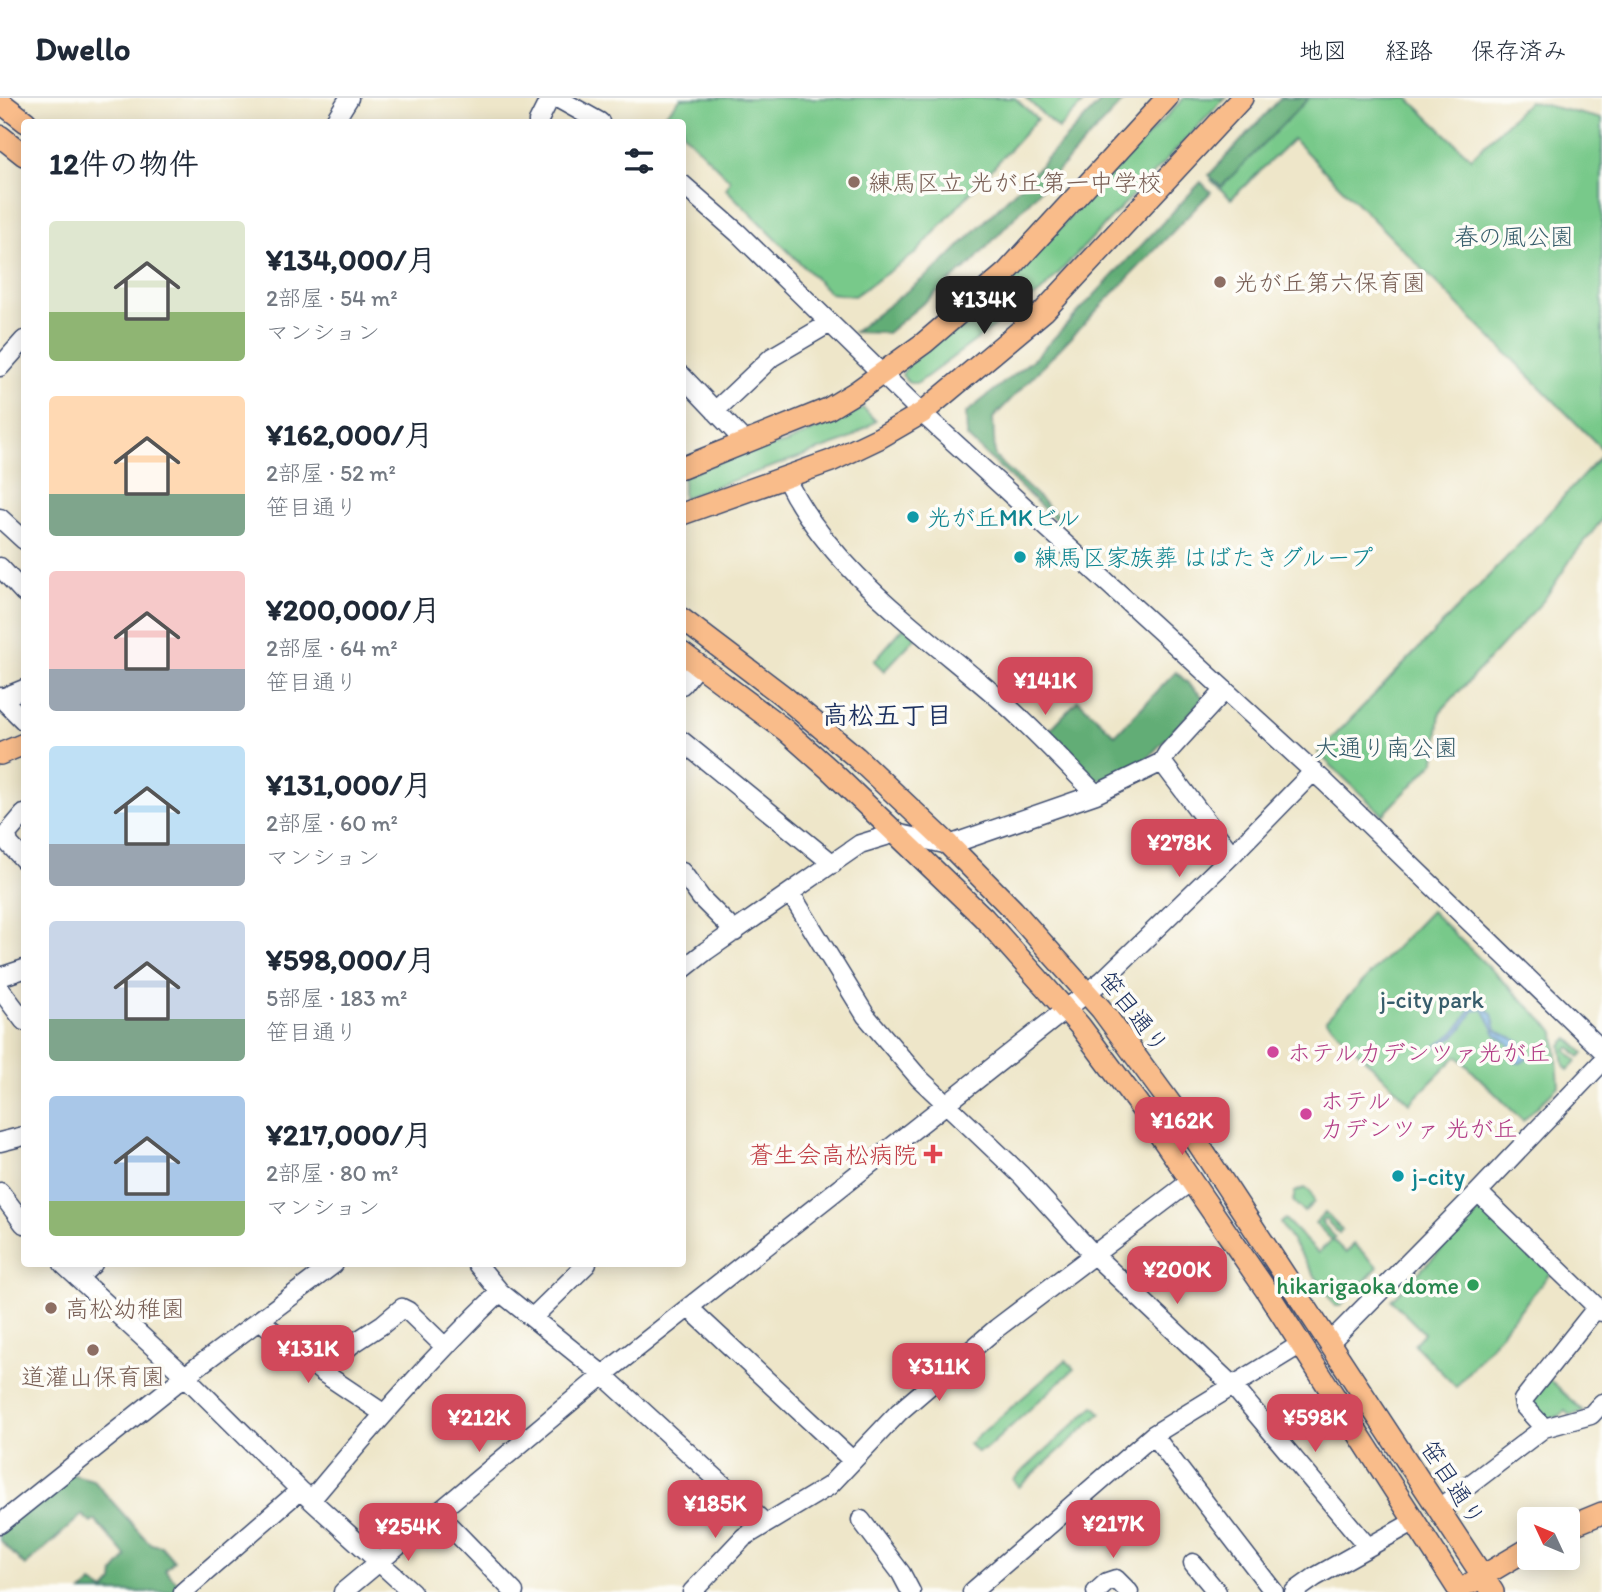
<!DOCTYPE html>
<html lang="ja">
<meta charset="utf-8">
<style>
:root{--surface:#fff;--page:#f6f6f7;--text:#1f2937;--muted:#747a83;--line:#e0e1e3;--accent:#d1495b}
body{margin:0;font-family:Itim,"Klee One",sans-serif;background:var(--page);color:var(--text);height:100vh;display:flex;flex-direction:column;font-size:26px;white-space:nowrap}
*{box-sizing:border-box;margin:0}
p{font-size:23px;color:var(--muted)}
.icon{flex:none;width:38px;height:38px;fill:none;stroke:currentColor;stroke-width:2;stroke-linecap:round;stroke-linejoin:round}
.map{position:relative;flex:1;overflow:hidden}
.details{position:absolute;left:21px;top:21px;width:665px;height:1148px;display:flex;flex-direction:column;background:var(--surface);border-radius:7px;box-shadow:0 4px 18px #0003}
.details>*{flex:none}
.needle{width:46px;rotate:314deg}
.fabs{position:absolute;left:1517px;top:1409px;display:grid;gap:14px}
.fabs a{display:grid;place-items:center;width:63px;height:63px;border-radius:7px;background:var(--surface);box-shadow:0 4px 18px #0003;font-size:35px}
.price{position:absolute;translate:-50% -60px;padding:0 16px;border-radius:14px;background:var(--accent);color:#fff;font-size:23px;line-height:46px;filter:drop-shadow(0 2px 4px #0008)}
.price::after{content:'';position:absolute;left:50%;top:42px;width:21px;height:16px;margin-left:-10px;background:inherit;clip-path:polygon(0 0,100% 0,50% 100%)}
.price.on{background:#222;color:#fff}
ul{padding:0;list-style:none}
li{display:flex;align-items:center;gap:21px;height:175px;padding:0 28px}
li span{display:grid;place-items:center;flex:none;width:196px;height:140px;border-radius:7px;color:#555}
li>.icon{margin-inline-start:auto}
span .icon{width:84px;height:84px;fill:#fffc;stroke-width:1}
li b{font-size:30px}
h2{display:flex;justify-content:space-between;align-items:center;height:84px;padding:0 28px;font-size:30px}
header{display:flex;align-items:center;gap:42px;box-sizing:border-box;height:98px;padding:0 35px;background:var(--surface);border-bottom:2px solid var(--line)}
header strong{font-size:33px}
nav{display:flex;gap:38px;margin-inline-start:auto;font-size:24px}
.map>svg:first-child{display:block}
</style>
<header>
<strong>Dwello</strong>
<nav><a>地図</a><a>経路</a><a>保存済み</a></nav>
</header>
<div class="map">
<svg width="1602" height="1494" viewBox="0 0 1602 1494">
<rect width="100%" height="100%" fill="#fdfcf7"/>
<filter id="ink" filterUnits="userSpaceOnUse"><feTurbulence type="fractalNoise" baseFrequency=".0143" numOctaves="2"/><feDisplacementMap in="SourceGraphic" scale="14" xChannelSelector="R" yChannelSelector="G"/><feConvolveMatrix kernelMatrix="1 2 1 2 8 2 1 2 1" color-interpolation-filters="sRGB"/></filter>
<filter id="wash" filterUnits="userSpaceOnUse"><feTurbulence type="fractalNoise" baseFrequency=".00686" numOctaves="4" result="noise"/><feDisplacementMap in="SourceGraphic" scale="28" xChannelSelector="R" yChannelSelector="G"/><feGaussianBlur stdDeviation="1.57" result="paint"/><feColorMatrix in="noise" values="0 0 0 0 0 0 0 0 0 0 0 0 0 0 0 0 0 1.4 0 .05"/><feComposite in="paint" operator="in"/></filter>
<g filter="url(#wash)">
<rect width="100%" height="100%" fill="#eee6c9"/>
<path fill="#78c98a" stroke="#4a7c74" stroke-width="2" d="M681,0H1015L1037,21L916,155L854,198L830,195L726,91L730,82L683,35L682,24H671L664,18Z
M1026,0H1088L1058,31Z
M1184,0H1225L1041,194L918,285H909L902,277L908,267L1025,166Z
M1288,0H1408L1471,60L1529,3L1602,21V351L1293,41L1231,101L1211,82Z
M863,310L876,323L845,343L683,400V378L733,358L786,345Z
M1602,357V422L1573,458L1544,502L1440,614L1435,663L1383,717L1318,655L1532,433Z
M904,529L916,539L884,573L874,563Z
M1431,813L1555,934L1559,987L1523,1023L1457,958L1410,1005L1326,922Z
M1568,940L1584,955L1580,959L1570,949L1566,952L1577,963L1568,972L1564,967L1561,947Z
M1304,1090L1310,1093L1314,1104L1304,1114L1293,1103L1295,1094Z
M1488,1110L1553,1172L1456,1289L1414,1246L1424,1235L1391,1202L1482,1111Z
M1325,1115L1342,1132L1339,1135L1325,1121L1321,1124L1335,1139L1333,1142L1346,1155L1354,1146L1378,1169L1341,1208H1335L1280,1125L1285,1121L1318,1155L1332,1142L1315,1125Z
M1066,1262L1074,1271L986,1351L977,1354L969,1346Z
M1547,1280L1584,1314L1569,1317L1565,1313L1557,1319L1545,1322L1531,1309L1530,1300Z
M1094,1308L1101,1315L1019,1389L1013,1382Z"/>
<path fill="#62ad76" stroke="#3e6e6a" stroke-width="2" d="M1104,0H1126L971,166L887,235L854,234L942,166L1035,73Z
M1281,0H1309L1221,89L1209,77Z
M1201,84L1211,94L993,320L995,359L1062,421L1059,425L967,339L966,315L1037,258Z
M1176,574L1204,600L1147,661L1100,682L1090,680L1046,636L1078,602L1115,637Z
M71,1376L93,1382L141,1436L151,1446L161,1448L174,1463L165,1472L182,1489L176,1494H82L92,1485L105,1493L113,1484L114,1474L127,1459L95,1422L91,1425L82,1417L25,1468L0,1442V1433Z"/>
<path fill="#6bade0" stroke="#436e9f" stroke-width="2" d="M1482,906L1492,916L1496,932L1520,944L1529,952L1528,959L1521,965L1515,964L1510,959L1509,946L1496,936L1483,911L1473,913C1461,933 1458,938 1437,949L1436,947C1443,943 1450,939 1455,934C1465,923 1467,908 1482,906Z"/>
</g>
<g filter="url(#ink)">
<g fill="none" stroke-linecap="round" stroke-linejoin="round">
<defs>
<path id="minor" d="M557,0L600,24
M334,24L349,0
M538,24L550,0
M682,86L738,135L922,315L1325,684L1602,952
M0,269L24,242
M682,278L745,344
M715,313L772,259L830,225
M0,420L24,442
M0,469L24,495
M682,587L698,567
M0,599L24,623
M2,600L24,591
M682,643L833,766
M1162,664L1168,654L1225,592
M1096,696L1162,664L1232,757
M24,716L7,736L9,746L24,762
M682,774L701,800L735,834
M791,796L866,918L919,980L1021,1077L1094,1157L1233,1288L1368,1449
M682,872L706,853L860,746L896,735L949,747L1096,696C1063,663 1031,628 996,598C921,533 829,471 785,379
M0,879L24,871
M0,891L24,923
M0,1044L24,1038
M0,1094L24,1126
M1478,1094L1602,1214
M63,1166L185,1278L300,1392L412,1494
M477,1166L500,1194L603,1277L766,1426
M78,1180L93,1166
M689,1210L852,1362
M533,1219L587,1166
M260,1222L322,1274L383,1315
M1330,1244L1478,1094L1602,964
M322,1274L351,1247L383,1226L402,1210L408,1213L445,1249
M1544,1330L1524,1308L1523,1302L1597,1209
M1153,1337L1274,1494
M311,1402C371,1330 432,1259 500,1194
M1438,1411L1544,1330L1591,1317L1602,1305
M437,1415L514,1494
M861,1422L901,1475L911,1494
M0,1426L185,1278L334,1166
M1193,1465L1217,1494
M183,1494L300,1392
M343,1494L603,1277L1103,882L1232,757L1314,673
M692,1494L744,1439L829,1388L899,1314L997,1230L1191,1083
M972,1494L1153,1337L1301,1246
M1096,1494L1107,1484L1116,1481L1129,1494
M1294,1494L1315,1479L1415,1423"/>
<path id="major" d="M0,4L26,24
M0,38L24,57
M682,370L828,311L856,294L924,245L1006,175L1167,0
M682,416L831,363L879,340L922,315L1044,213L1242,0
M682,521L782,597L856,659L949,747L1013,812L1101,911L1184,1024L1493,1494
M682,555L785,632L829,671L984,820L1080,928L1144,1014L1266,1192L1460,1494
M0,656L24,646
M1568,1429L1602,1415
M1471,1485L1530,1450"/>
</defs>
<use href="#minor" stroke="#3b4a6e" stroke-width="21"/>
<use href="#major" stroke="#3b4a6e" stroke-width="24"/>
<use href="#minor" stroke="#fff" stroke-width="18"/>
<use href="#major" stroke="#f9bc8a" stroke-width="21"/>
</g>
</g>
<g fill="#8d6e63" stroke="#fdfcf7" stroke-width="2.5">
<circle cx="854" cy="84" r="7"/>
<circle cx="1220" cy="184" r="7"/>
<circle cx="51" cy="1210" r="7"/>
<circle cx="93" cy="1252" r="7"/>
</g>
<g fill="#0f9aa8" stroke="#fdfcf7" stroke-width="2.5">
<circle cx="913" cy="419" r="7"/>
<circle cx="1020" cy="459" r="7"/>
<circle cx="1398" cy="1078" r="7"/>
</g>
<g fill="#d1479c" stroke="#fdfcf7" stroke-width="2.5">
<circle cx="1273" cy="954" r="7"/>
<circle cx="1306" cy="1016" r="7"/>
</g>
<path fill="#e0444e" stroke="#fdfcf7" stroke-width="2.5" d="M929.5 1045.5h7v7h7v7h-7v7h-7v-7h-7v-7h7z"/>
<circle fill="#2e9e5b" stroke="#fdfcf7" stroke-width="2.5" cx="1473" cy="1187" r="7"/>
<g text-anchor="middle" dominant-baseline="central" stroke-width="7" stroke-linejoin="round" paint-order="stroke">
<g font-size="24" fill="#785e54" stroke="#fdfcf7" text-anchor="start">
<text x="868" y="84">練馬区立 光が丘第一中学校</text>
<text x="1234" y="184">光が丘第六保育園</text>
<text x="65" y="1210">高松幼稚園</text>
<text x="93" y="1278" text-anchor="middle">道灌山保育園</text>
</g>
<g font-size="24" fill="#375d6b" stroke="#fdfcf7">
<text x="1514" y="138">春の風公園</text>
<text x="1386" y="649">大通り南公園</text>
<text x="1432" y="901">j-city park</text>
</g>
<g font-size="24" fill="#0d838f" stroke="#fdfcf7" text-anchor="start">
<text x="927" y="419">光が丘MKビル</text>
<text x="1034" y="459">練馬区家族葬 はばたきグループ</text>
<text x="1412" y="1078">j-city</text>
</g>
<g font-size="24" fill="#1b2f5e" stroke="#fdfcf7">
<text transform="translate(1134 914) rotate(52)">笹目通り</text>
<text transform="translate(1453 1385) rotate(57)">笹目通り</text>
</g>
<g font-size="24" fill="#b23c85" stroke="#fdfcf7" text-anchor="start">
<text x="1287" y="954">ホテルカデンツァ光が丘</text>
<text x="1320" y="1002">ホテル<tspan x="1320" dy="28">カデンツァ 光が丘</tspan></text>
</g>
<g font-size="24" fill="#be3a42" stroke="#fdfcf7" text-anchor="end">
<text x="917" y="1056">蒼生会高松病院</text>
</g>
<g font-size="24" fill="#27864d" stroke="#fdfcf7" text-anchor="end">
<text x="1459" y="1187">hikarigaoka dome</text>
</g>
<g font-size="26" font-weight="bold" fill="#1b2f5e" stroke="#fdfcf7">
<text x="887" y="617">高松五丁目</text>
</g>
</g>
</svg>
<div class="fabs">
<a><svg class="needle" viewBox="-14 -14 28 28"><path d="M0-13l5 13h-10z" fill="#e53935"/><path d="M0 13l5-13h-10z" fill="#747a83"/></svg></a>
</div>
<b class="price on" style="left:984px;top:238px">¥134K</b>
<b class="price" style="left:1045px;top:619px">¥141K</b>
<b class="price" style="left:1179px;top:781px">¥278K</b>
<b class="price" style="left:1182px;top:1059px">¥162K</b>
<b class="price" style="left:1177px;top:1208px">¥200K</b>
<b class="price" style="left:308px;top:1287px">¥131K</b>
<b class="price" style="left:939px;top:1305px">¥311K</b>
<b class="price" style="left:479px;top:1356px">¥212K</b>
<b class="price" style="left:1315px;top:1356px">¥598K</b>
<b class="price" style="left:715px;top:1442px">¥185K</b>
<b class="price" style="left:1113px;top:1462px">¥217K</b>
<b class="price" style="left:408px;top:1465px">¥254K</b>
<section class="details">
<h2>12件の物件<svg class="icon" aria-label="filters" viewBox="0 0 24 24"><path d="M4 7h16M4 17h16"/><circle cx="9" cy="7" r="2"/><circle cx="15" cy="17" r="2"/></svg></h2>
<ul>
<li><span style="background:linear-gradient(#dfe7d0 65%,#8fb573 0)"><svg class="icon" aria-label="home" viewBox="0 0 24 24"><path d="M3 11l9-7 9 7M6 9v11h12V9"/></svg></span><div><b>¥134,000/月</b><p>2部屋 · 54 m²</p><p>マンション</p></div></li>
<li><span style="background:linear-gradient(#ffd9b3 70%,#7fa58c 0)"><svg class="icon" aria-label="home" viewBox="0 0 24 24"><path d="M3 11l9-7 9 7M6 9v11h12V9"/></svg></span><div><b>¥162,000/月</b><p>2部屋 · 52 m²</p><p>笹目通り</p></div></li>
<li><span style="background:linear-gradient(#f6c9c9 70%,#9aa5b1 0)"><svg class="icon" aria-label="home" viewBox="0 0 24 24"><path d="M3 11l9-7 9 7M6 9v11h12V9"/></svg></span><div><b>¥200,000/月</b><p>2部屋 · 64 m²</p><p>笹目通り</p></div></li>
<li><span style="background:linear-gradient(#bfe0f5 70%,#9aa5b1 0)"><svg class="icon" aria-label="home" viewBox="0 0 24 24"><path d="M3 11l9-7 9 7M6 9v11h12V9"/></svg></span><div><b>¥131,000/月</b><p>2部屋 · 60 m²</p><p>マンション</p></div></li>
<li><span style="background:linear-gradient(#c9d6e8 70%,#7fa58c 0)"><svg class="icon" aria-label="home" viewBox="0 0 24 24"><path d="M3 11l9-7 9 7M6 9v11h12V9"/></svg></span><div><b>¥598,000/月</b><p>5部屋 · 183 m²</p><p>笹目通り</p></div></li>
<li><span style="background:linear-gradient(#a9c7e8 75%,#8fb573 0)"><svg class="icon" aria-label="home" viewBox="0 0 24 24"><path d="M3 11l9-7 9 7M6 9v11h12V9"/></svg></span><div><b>¥217,000/月</b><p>2部屋 · 80 m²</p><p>マンション</p></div></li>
</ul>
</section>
</div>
